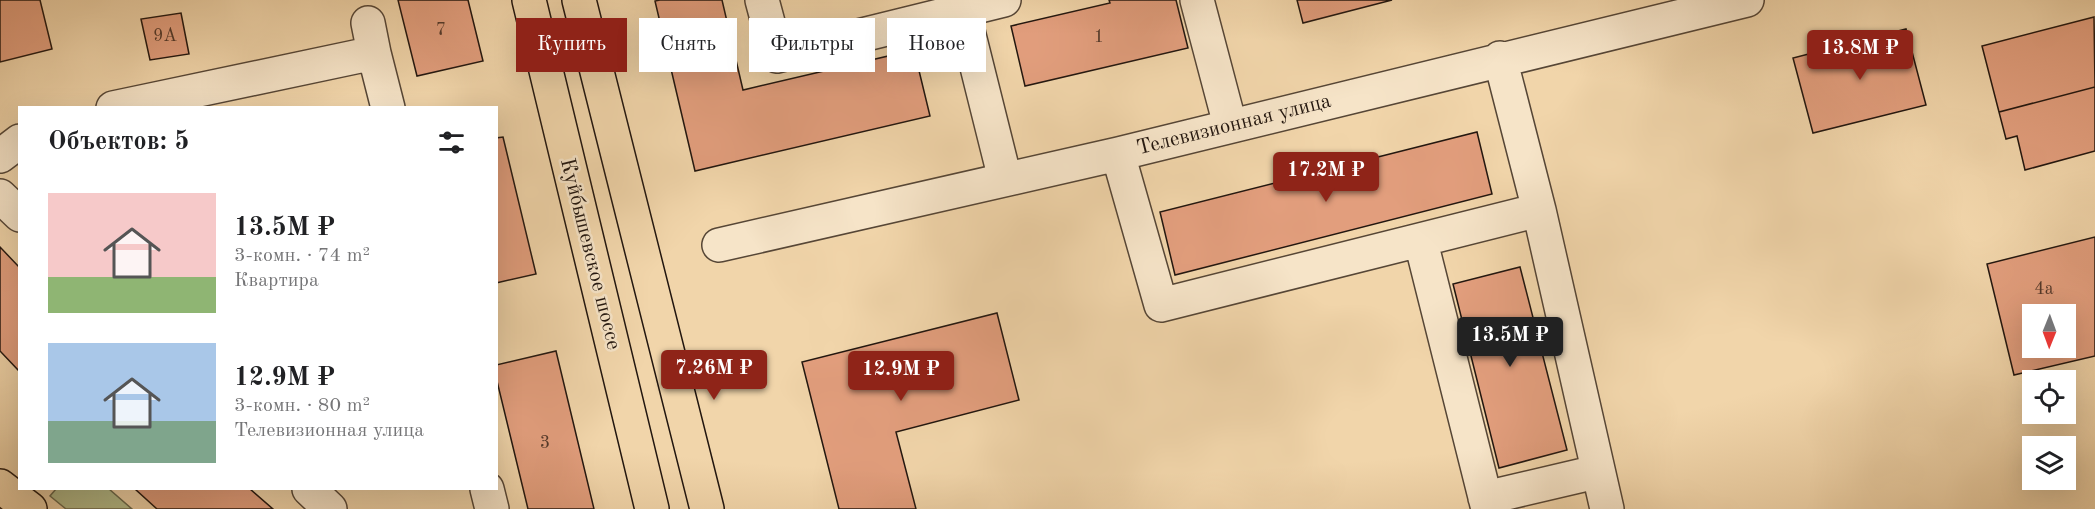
<!DOCTYPE html>
<html lang="ru">
<meta charset="utf-8">
<style>
:root{--surface:#fff;--page:#f2f2f2;--text:#202124;--muted:#757577;--accent:#8f2418}
body{margin:0;font-family:"Old Standard TT",serif;background:var(--page);color:var(--text);height:100vh;display:flex;flex-direction:column;font-size:22px;white-space:nowrap}
*{box-sizing:border-box;margin:0}
p{font-size:20px;color:var(--muted)}
.icon{flex:none;width:33px;height:33px;fill:none;stroke:currentColor;stroke-width:2;stroke-linecap:round;stroke-linejoin:round}
.map{position:relative;flex:1;overflow:hidden}
.drawer{position:absolute;left:18px;top:106px;width:480px;height:384px;display:flex;flex-direction:column;background:var(--surface);border-radius:0px;box-shadow:0 6px 24px #0002}
.drawer>*{flex:none}
.guide{position:absolute;left:516px;top:18px;width:570px;height:54px;display:flex;gap:12px}
.needle{width:39px;rotate:181deg}
.tools{position:absolute;left:2022px;top:304px;display:grid;gap:12px}
.tools a{display:grid;place-items:center;width:54px;height:54px;border-radius:0px;background:var(--surface);box-shadow:0 6px 24px #0002;font-size:30px}
.price{position:absolute;translate:-50% -51px;padding:0 14px;border-radius:6px;background:var(--accent);color:#fff;font-size:20px;line-height:39px;filter:drop-shadow(0 2px 3px #0008)}
.price::after{content:'';position:absolute;left:50%;top:36px;width:18px;height:14px;margin-left:-9px;background:inherit;clip-path:polygon(0 0,100% 0,50% 100%)}
.price.active{background:#222;color:#fff}
ul{padding:0;list-style:none}
li{display:flex;align-items:center;gap:18px;height:150px;padding:0 30px}
li span{display:grid;place-items:center;flex:none;width:168px;height:120px;border-radius:0px;color:#555}
li>.icon{margin-inline-start:auto}
span .icon{width:72px;height:72px;fill:#fffc;stroke-width:1}
li b{font-size:26px}
h2{display:flex;justify-content:space-between;align-items:center;height:72px;padding:0 30px;font-size:26px}
.chip{padding:0 21px;border-radius:0px;background:var(--surface);box-shadow:0 6px 24px #0002;font-size:21px;line-height:54px}
.chip.active{background:var(--accent);color:#fff}
.map>svg:first-child{display:block}
</style>
<div class="map">
<svg width="2095" height="509" viewBox="0 0 2095 509">
<rect width="100%" height="100%" fill="#f1d5aa"/>
<filter id="stains"><feTurbulence type="fractalNoise" baseFrequency=".00333" numOctaves="4"/><feColorMatrix values="0 0 0 0 .2 0 0 0 0 .09 0 0 0 0 .02 0 0 0 .5 -.17"/></filter>
<radialGradient id="worn" r=".72"><stop offset=".6" stop-color="#630" stop-opacity="0"/><stop offset="1" stop-color="#630" stop-opacity=".3"/></radialGradient>
<path fill="#b4be8d" stroke="#6b6a4e" stroke-width="1.5" d="M56,489H109L132,509H66L50,496Z"/>
<path fill="#e29e7d" stroke="#22160f" stroke-width="1.5" fill-rule="evenodd" d="M0,0H40L52,49L0,62Z
M398,0H468L483,61L417,76Z
M660,0H722L743,90L914,50L930,116L695,171L655,1Z
M1109,0H1176L1188,48L1025,86L1011,26L1110,3Z
M1297,0H1392L1303,23Z
M181,13L189,54L150,60L141,19Z
M2094,17L2095,87L1999,112L1982,46Z
M1906,29L1926,105L1813,133L1793,58Z
M2095,87V151L2025,170L2017,136L2006,139L1999,112Z
M1477,132L1492,194L1175,275L1160,212Z
M503,137L536,274L496,283V138Z
M2095,237V356L2014,375L1987,264ZM2032,315H2066V348H2032Z
M0,247L20,268V372L0,351Z
M1520,267L1567,450L1499,468L1453,284Z
M997,313L1019,400L896,432L916,509H839L802,362Z
M556,351L594,509H528L496,377V365Z
M135,489H250L273,509H157Z"/>
<g fill="none" stroke-linecap="round" stroke-linejoin="round">
<defs>
<path id="minor" d="M762,0L777,56L1004,0
M1197,0L1230,125
M963,11L1005,179
M368,23L374,53
M1500,58L1539,210L1607,509
M113,108L374,53L388,108
M1118,154L1161,305L1539,210
M0,156L20,141
M0,196L20,215
M1421,242L1488,509
M719,245L1118,154L1747,0
M309,489L330,509
M487,489L492,509
M1485,498L1596,472"/>
<path id="major" d="M529,0L652,509
M579,0L707,509
M0,486L30,509"/>
</defs>
<use href="#minor" stroke="#564636" stroke-width="36"/>
<use href="#major" stroke="#22160f" stroke-width="36"/>
<use href="#minor" stroke="#f6e4c8" stroke-width="33"/>
<use href="#major" stroke="#f1d5aa" stroke-width="33"/>
</g>
<g text-anchor="middle" dominant-baseline="central" stroke-width="5" stroke-linejoin="round" paint-order="stroke">
<g font-size="18" fill="#52382a">
<text x="441" y="30">7</text>
<text x="165" y="36">9А</text>
<text x="1099" y="37">1</text>
<text x="2044" y="289">4а</text>
<text x="545" y="443">3</text>
</g>
<g font-size="21" fill="#22160f" stroke="#f6e4c8">
<text transform="translate(1234 125) rotate(-14)">Телевизионная улица</text>
<text transform="translate(590 254) rotate(76)">Куйбышевское шоссе</text>
</g>
</g>
<rect width="100%" height="100%" filter="url(#stains)"/>
<rect width="100%" height="100%" fill="url(#worn)"/>
</svg>
<div class="tools">
<a><svg class="needle" viewBox="-14 -14 28 28"><path d="M0-13l5 13h-10z" fill="#e53935"/><path d="M0 13l5-13h-10z" fill="#757577"/></svg></a>
<a><svg class="icon" aria-label="locate" viewBox="0 0 24 24"><circle cx="12" cy="12" r="6"/><path d="M12 2v4M12 18v4M2 12h4M18 12h4"/></svg></a>
<a><svg class="icon" aria-label="layers" viewBox="0 0 24 24"><path d="M12 4l9 5-9 5-9-5zM3 14l9 5 9-5"/></svg></a>
</div>
<b class="price" style="left:1860px;top:81px">13.8M ₽</b>
<b class="price" style="left:1326px;top:203px">17.2M ₽</b>
<b class="price active" style="left:1510px;top:368px">13.5M ₽</b>
<b class="price" style="left:714px;top:401px">7.26M ₽</b>
<b class="price" style="left:901px;top:402px">12.9M ₽</b>
<div class="guide">
<a class="chip active">Купить</a>
<a class="chip">Снять</a>
<a class="chip">Фильтры</a>
<a class="chip">Новое</a>
</div>
<section class="drawer">
<h2>Объектов: 5<svg class="icon" aria-label="filters" viewBox="0 0 24 24"><path d="M4 7h16M4 17h16"/><circle cx="9" cy="7" r="2"/><circle cx="15" cy="17" r="2"/></svg></h2>
<ul>
<li><span style="background:linear-gradient(#f6c9c9 70%,#8fb573 0)"><svg class="icon" aria-label="home" viewBox="0 0 24 24"><path d="M3 11l9-7 9 7M6 9v11h12V9"/></svg></span><div><b>13.5M ₽</b><p>3-комн. · 74 m²</p><p>Квартира</p></div></li>
<li><span style="background:linear-gradient(#a9c7e8 65%,#7fa58c 0)"><svg class="icon" aria-label="home" viewBox="0 0 24 24"><path d="M3 11l9-7 9 7M6 9v11h12V9"/></svg></span><div><b>12.9M ₽</b><p>3-комн. · 80 m²</p><p>Телевизионная улица</p></div></li>
</ul>
</section>
</div>
